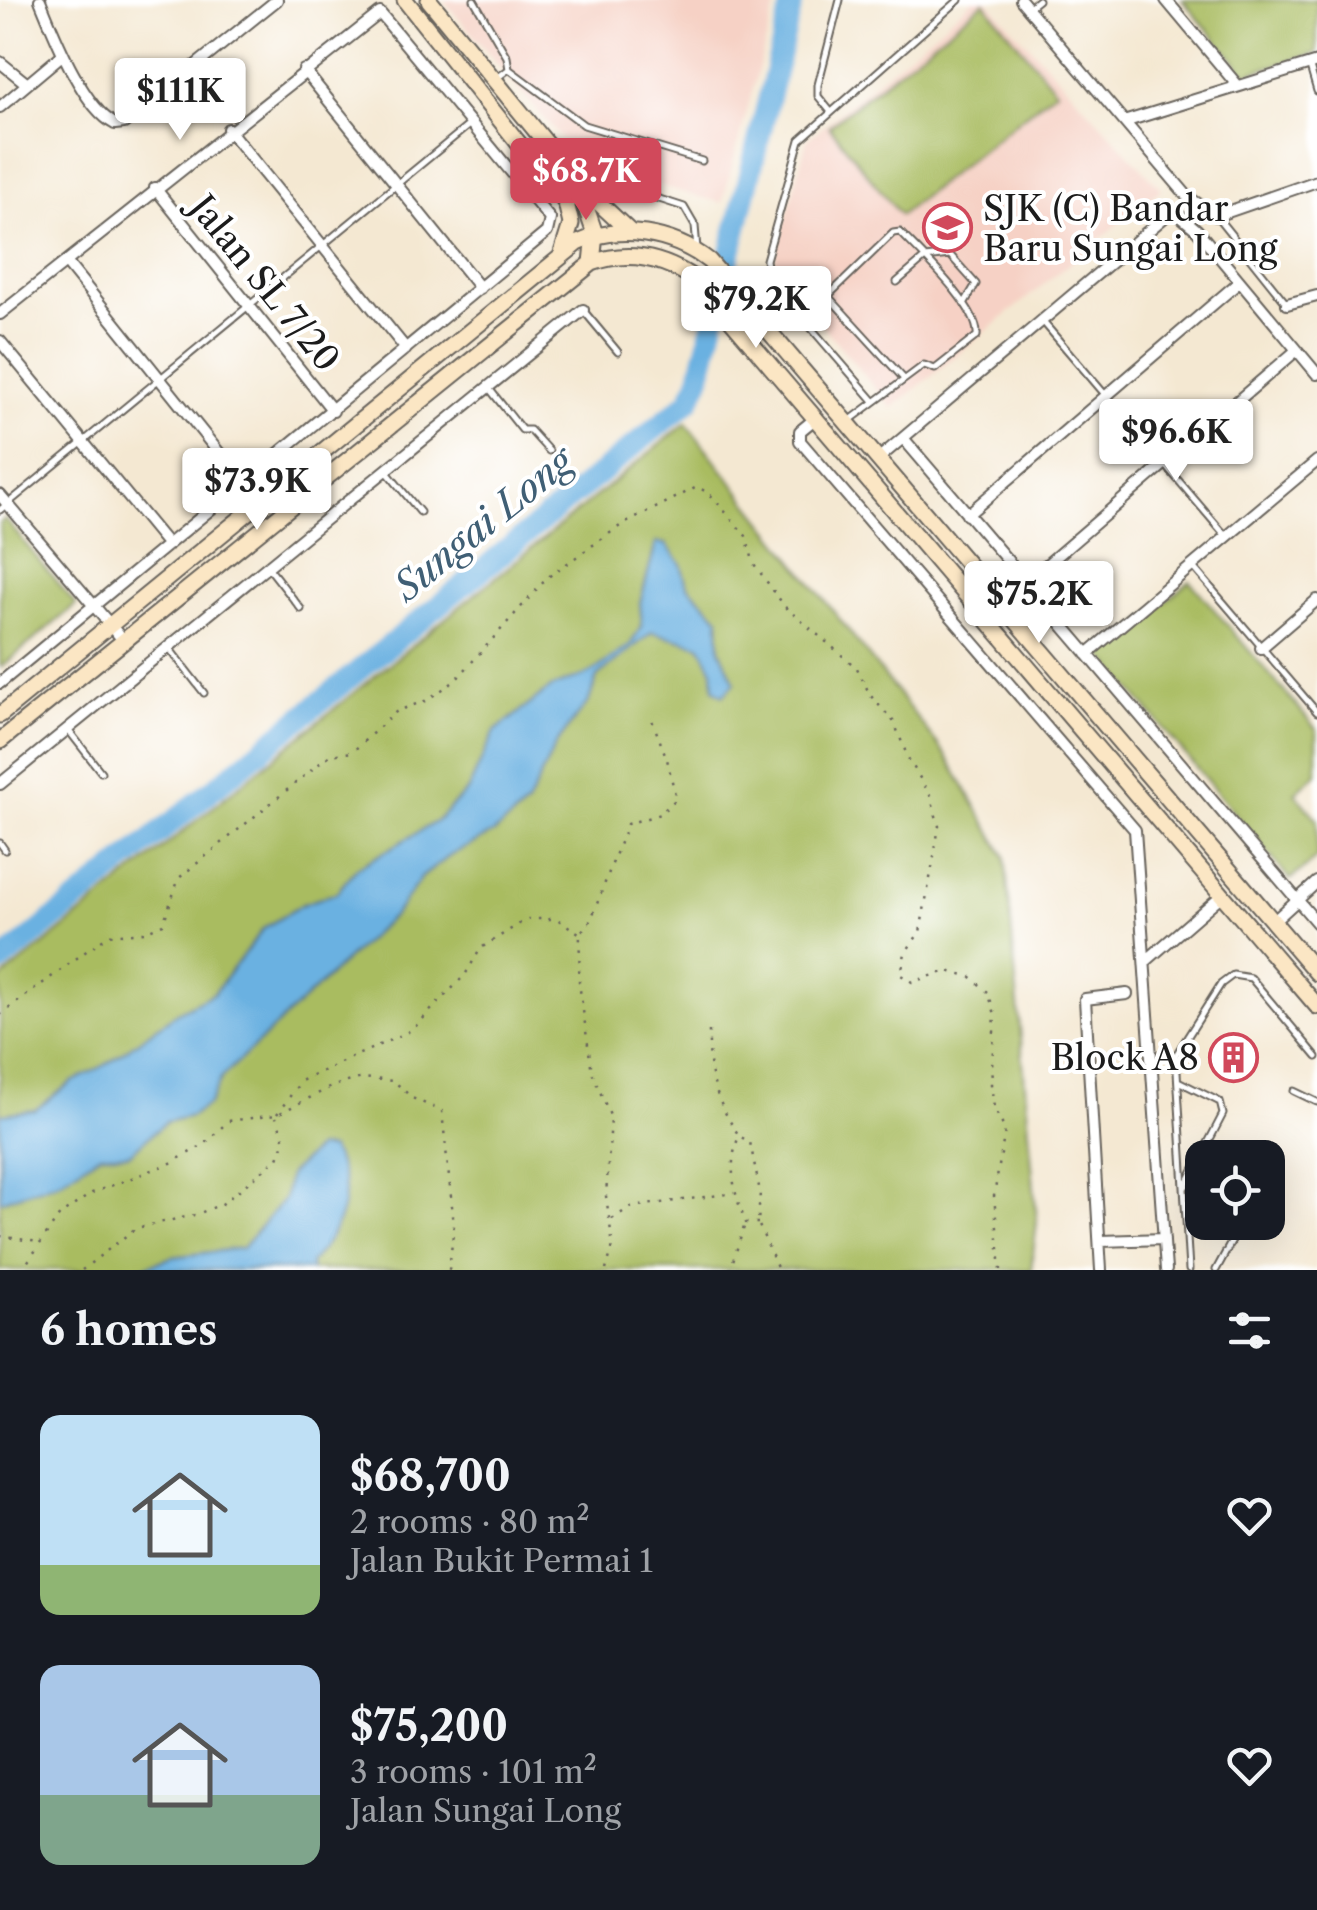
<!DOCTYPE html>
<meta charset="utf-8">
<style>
:root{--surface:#171b24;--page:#20242c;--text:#f1f3f6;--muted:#9ea1a6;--accent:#d1495b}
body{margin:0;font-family:"Libre Caslon Text",serif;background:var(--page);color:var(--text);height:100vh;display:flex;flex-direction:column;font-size:38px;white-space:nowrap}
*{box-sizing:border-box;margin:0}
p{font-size:32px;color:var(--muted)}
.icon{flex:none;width:55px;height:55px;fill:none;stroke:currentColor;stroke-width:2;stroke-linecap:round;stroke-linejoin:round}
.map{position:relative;height:1270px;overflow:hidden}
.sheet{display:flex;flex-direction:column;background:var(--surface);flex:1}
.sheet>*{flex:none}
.fabs{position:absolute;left:1185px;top:1140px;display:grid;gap:20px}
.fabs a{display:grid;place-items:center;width:100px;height:100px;border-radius:20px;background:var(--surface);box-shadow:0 10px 40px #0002;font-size:50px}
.price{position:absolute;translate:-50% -85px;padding:0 22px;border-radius:10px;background:#fff;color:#222;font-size:32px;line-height:65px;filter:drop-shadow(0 2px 5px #0008)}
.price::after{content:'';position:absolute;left:50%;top:60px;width:30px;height:22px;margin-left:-15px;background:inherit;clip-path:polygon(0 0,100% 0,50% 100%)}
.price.on{background:var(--accent);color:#fff}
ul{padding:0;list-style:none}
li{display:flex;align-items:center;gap:30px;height:250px;padding:0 40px}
li span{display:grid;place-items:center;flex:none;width:280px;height:200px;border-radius:20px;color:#555}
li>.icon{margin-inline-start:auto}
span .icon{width:120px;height:120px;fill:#fffc;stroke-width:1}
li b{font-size:42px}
h2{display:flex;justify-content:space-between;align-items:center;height:120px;padding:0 40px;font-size:42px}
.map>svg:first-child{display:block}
</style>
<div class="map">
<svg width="1317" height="1270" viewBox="0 0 1317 1270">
<rect width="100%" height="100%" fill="#fff"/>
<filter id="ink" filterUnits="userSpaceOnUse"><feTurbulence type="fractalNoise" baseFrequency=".01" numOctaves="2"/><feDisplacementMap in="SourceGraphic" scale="20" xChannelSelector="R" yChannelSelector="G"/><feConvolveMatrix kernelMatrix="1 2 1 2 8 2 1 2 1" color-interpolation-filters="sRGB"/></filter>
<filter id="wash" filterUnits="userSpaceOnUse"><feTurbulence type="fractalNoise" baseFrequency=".0048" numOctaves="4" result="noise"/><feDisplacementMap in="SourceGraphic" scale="40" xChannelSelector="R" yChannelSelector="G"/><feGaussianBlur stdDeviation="2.25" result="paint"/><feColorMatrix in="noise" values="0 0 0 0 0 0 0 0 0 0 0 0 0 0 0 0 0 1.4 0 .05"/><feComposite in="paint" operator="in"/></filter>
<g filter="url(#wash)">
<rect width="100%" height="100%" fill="#f4e8d2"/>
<path fill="#f6d1c5" d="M443,0H777L722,203L583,164Z
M973,0H987L1161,189L892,408L773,267L807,140Z"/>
<path fill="#a9bc60" stroke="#626c3e" stroke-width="2.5" d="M1182,0H1317V53L1246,74Z
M984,2L1056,90L900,215L829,126Z
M686,423L946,755L1005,856L1037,1222L1031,1270H0V980Z
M5,519L76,605L0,668V523Z
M1190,581L1317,730V773L1295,793L1317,819V858L1290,880L1102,655Z"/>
<path fill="#6bb1e1" stroke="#44667e" stroke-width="2.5" d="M656,543L666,544L681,564L687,585L719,617L720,649L735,683L723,695L714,689L713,670L700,645L652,632L597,677L589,701L556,744L527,805L494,833L451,855L422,877L395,914L222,1077L209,1104L191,1116L166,1122L129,1154H100L60,1181L0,1201V1114L35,1110L72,1082L107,1064L179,1011L214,993L264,928L303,904L336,893L357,868L437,821L468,790L495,731L552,687L591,673L630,645L642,626L640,603Z
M317,1148L330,1149C357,1189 342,1229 310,1263L311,1270H136L172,1257L242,1248L284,1199L289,1174Z"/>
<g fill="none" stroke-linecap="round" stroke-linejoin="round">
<path stroke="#6bb1e1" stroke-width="22" d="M0,963L689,401L699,381L793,0"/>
</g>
</g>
<g filter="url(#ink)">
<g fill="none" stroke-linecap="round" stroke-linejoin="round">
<defs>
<path id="lane" d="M474,0L507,57L509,69L497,78
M1028,8L1038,0
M1310,67L1317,91
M509,69L584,125L702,161
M831,112L818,96V85L840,0
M576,172L684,207L695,226L697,249
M1218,218L1286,303
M897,282L925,258L950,255L976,284L964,304
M583,310L618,352
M803,319L828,296
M1044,323L1225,535
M488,387L522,430H530L549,451
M874,401L769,279L766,260L800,140L959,0
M849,421L924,365L935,369L977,336C980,308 920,253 900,232L893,233L828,296L904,379
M387,472L420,512
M0,510L469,125
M269,568L301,609
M1194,568L1317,712
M169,648L204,693
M69,731L101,772
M0,843L5,850
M1178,1081L1220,1102L1223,1114L1185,1187
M1294,1091L1317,1102
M1185,1205L1202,1214
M1189,1270L1176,1055L1221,984L1233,975L1251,978L1317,1057
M1216,1270L1234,1237L1231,1227L1221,1222"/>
<path id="street" d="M40,0C54,34 82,107 115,124L124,123L277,0
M1021,0L1188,197L1216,216L1317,181
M1166,0L1238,86
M0,62L26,83
M304,70L480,288
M0,107L62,55
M1127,121L1317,62
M228,129L406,349
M155,188L333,411
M66,262L244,484
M1287,304L1317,296
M0,314L380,13L550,219L547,232L0,683
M0,341L168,545
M817,417L800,431V441L1135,830L1166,1270
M903,438L1317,923
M878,459L1173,210L1197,230L1317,374
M0,495L123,640
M967,515L1238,283
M1001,604L1297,350
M1261,648L1317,600
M1087,654L1317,461
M0,784L583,310
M1273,922L1317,882
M1146,961L1222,895
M1101,1241L1164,1239
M1101,1270L1085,999L1127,994"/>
<path id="secondary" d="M405,0L566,203L571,224L562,253
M429,0L577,181L595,234L592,263
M583,188L629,231
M0,715L578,243C619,223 673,233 709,261L1317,973
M0,741L592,263C630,249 666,259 698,281L1317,1006"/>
</defs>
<use href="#lane" stroke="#68635c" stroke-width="9"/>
<use href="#street" stroke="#68635c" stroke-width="14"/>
<use href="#secondary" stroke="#68635c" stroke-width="19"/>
<path stroke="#68635c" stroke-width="2.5" stroke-dasharray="2.5 8" stroke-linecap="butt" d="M0,1015L108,935L145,932L163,924L179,878L330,755L352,752L397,711L425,701L455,681L548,577L620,526L697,487L709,493L746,536L754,564L785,607L857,668L870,695L894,722L908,758L930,795L939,826L934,857L920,932L905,953L901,975L912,982L947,971L970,976L988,992L995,1014L991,1084L994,1108L1005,1130L994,1196L1001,1270
M709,1031C708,1073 715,1100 738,1134
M277,1114L301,1081L412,1030L465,975L481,948L527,919H557L579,933
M612,1219L631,1207L734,1193
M758,1223H746C734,1195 727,1165 739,1136L750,1142L760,1192L758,1223L778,1270
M0,1236L38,1242
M22,1270L60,1215L92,1193L171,1163L205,1144L228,1121L276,1115L333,1086L362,1078L394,1081L412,1098L442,1111L454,1225L449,1270
M82,1270L136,1228L195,1215L222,1204L278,1158L285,1140L276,1117
M606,1270L613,1246L606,1196L611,1118L592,1072L579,983L580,933L591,920L627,824L660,814L676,799L667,759L650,715
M730,1270L745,1224"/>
<use href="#lane" stroke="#fff" stroke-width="5"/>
<use href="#street" stroke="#fff" stroke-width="10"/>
<use href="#secondary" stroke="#fbe6c4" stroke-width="15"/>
</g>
</g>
<defs>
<symbol id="school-ring" viewBox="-11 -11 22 22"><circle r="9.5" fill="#fff" stroke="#d1495b" stroke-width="1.5"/><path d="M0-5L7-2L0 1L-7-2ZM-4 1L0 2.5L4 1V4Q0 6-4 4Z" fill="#d1495b"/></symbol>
<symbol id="building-ring" viewBox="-11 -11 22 22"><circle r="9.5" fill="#fff" stroke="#d1495b" stroke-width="1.5"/><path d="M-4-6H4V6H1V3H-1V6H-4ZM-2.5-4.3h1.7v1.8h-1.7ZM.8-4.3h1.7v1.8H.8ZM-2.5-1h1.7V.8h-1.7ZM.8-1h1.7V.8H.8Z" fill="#d1495b"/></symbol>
</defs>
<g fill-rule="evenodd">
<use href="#school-ring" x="920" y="200" width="55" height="55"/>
<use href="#building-ring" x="1206" y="1030" width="55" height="55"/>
</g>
<g text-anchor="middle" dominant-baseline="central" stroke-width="8" stroke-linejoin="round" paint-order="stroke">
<g font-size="35" fill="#1c1c1c" stroke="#fff" text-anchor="start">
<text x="983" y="208">SJK (C) Bandar<tspan x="983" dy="40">Baru Sungai Long</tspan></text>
<text x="1199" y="1057" text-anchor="end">Block A8</text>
</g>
<g font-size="35" fill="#1c1c1c" stroke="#fff">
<text transform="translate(265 283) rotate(51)">Jalan SL 7/20</text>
</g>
<g font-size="38" font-style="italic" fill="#405f75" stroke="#fff">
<text transform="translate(483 524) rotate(-39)">Sungai Long</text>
</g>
</g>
</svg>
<div class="fabs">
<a><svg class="icon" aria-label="locate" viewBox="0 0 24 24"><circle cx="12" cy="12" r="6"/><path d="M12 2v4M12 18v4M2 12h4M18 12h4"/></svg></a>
</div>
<b class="price" style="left:180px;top:143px">$111K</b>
<b class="price on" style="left:586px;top:223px">$68.7K</b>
<b class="price" style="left:756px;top:351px">$79.2K</b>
<b class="price" style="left:1176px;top:484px">$96.6K</b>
<b class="price" style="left:257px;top:533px">$73.9K</b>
<b class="price" style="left:1039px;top:646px">$75.2K</b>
</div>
<section class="sheet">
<h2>6 homes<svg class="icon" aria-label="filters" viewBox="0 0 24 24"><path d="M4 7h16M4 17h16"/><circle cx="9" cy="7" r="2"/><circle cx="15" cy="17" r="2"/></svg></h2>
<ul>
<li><span style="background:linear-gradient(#bfe0f5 75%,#8fb573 0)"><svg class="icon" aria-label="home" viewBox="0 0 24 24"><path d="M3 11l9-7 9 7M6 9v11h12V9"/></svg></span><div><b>$68,700</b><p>2 rooms · 80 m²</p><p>Jalan Bukit Permai 1</p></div><svg class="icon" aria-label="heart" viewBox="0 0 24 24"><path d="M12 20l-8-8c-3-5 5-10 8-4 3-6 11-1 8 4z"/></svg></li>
<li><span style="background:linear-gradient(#a9c7e8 65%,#7fa58c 0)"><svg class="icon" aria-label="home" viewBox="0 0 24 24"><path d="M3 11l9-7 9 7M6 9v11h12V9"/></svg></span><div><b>$75,200</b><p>3 rooms · 101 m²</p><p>Jalan Sungai Long</p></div><svg class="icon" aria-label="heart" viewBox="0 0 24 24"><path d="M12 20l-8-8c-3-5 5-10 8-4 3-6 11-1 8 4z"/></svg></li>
</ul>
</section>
